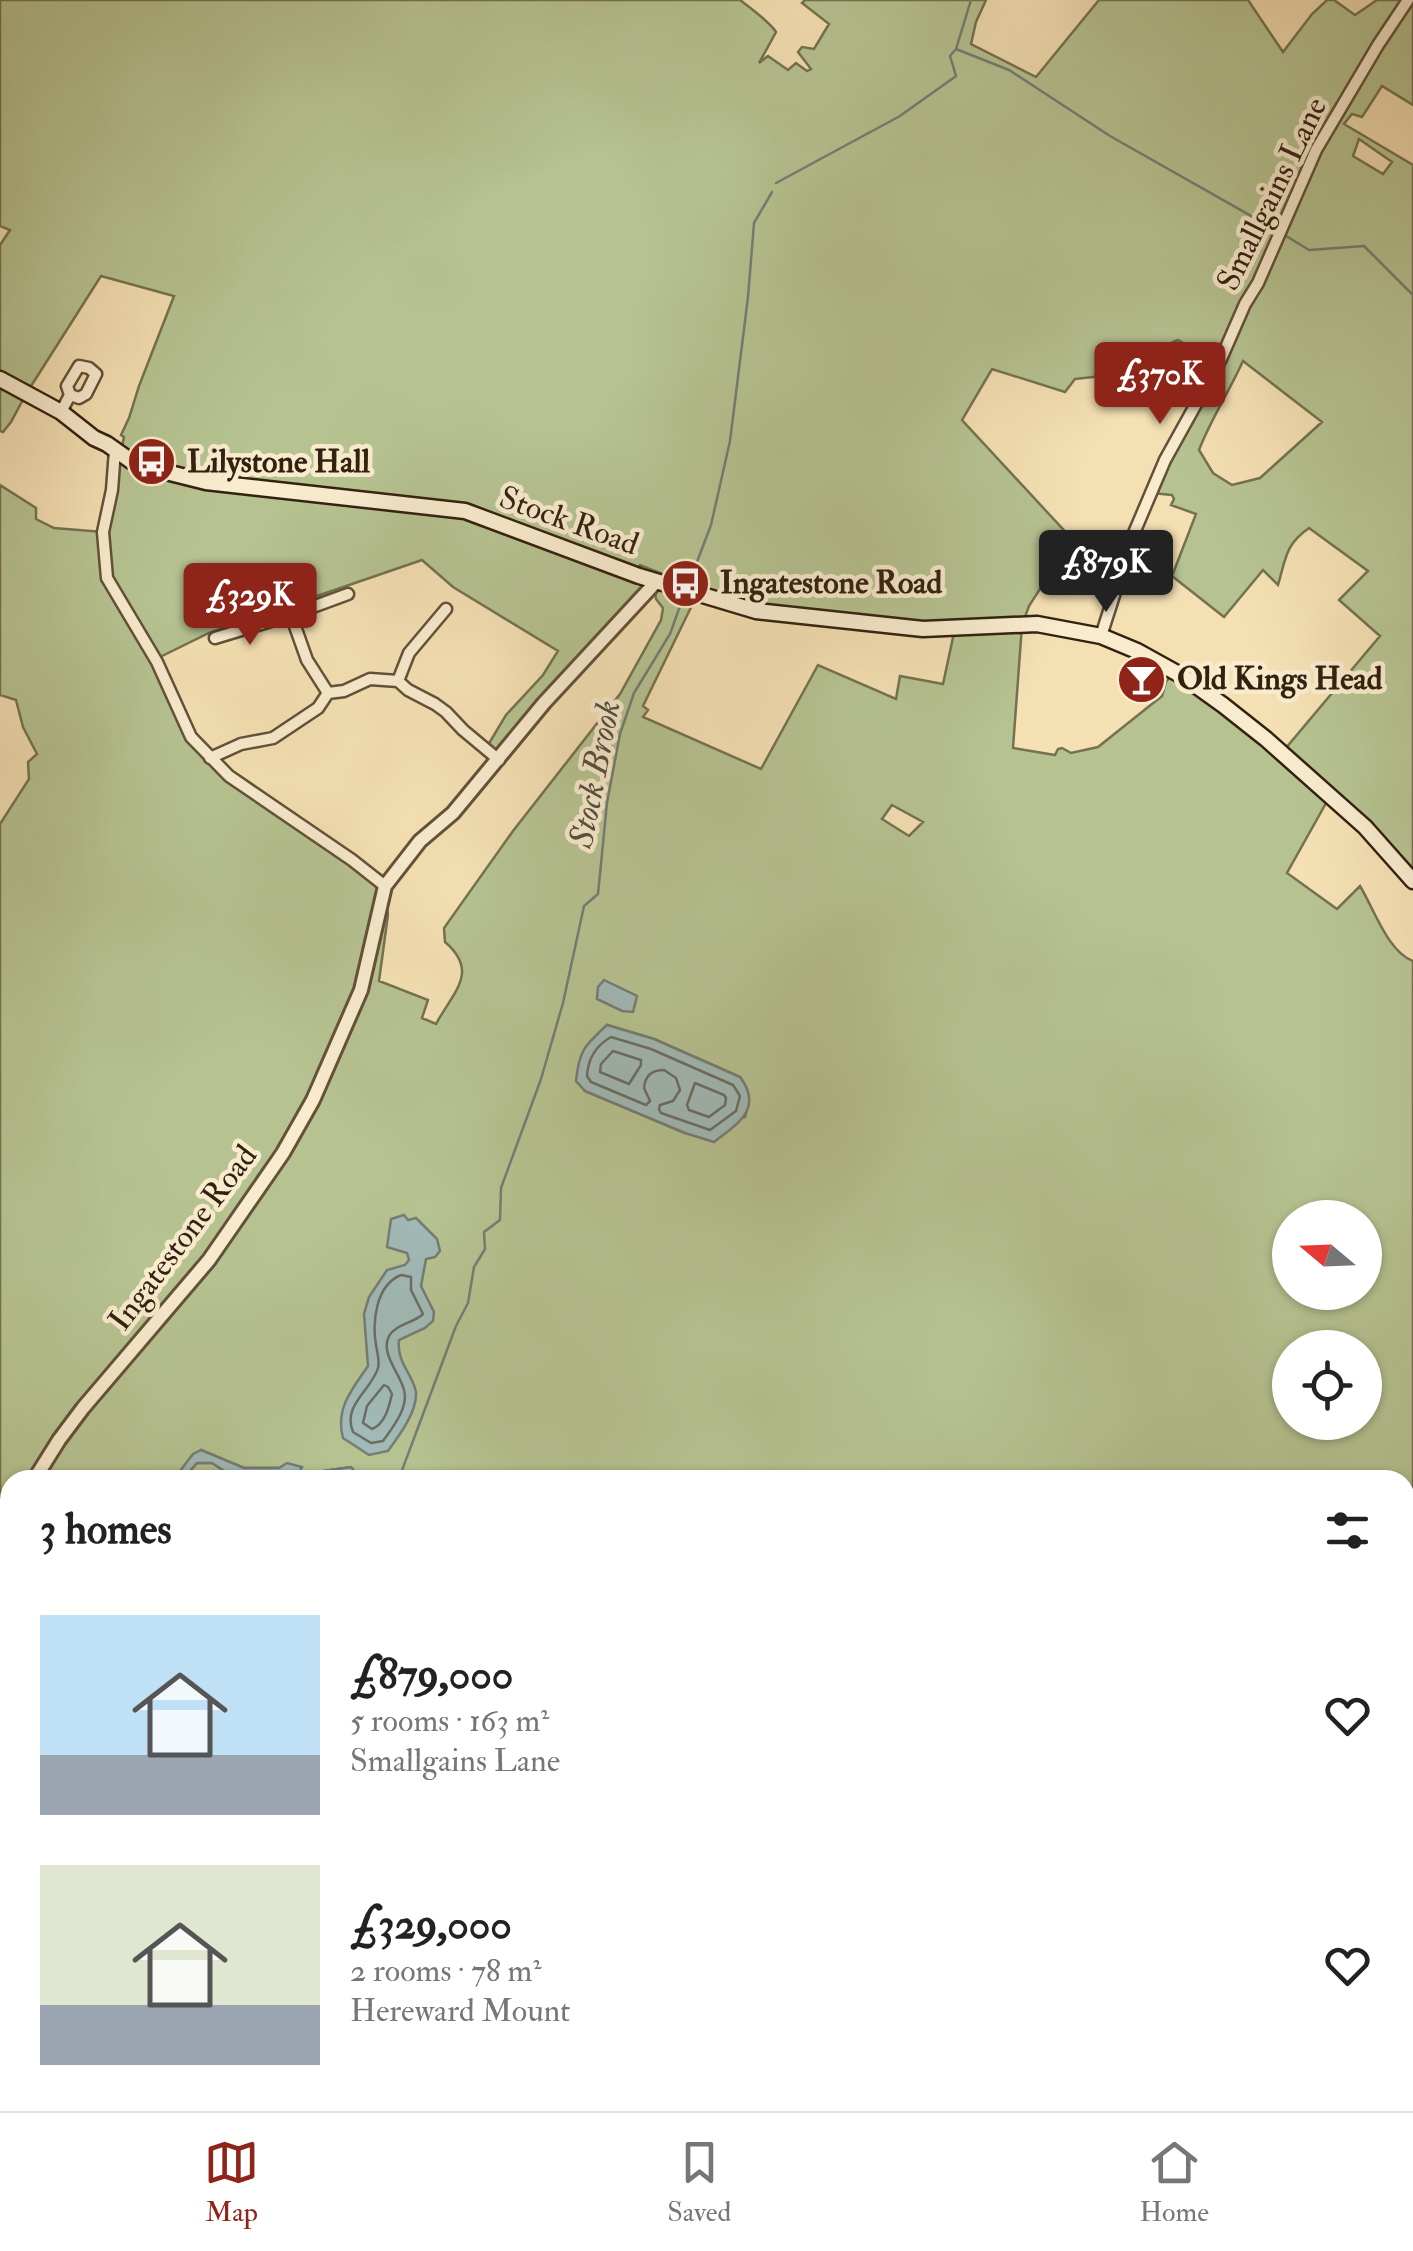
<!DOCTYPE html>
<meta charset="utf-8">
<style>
:root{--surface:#fff;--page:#f6f6f6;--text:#222;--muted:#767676;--line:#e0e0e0;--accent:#8f2418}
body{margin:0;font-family:"IM FELL Double Pica",serif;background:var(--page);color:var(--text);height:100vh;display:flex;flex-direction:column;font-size:38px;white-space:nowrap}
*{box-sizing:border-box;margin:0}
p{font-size:32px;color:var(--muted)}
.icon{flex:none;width:55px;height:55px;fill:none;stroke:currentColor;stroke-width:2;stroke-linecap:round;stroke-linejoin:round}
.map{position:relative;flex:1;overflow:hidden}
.panel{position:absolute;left:0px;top:1470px;width:1415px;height:642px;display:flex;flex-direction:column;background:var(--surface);border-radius:30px 30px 0 0;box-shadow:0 2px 8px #0004}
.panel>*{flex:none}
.needle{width:65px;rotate:289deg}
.tools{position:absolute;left:1272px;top:1200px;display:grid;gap:20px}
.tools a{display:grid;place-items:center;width:110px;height:110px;border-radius:50%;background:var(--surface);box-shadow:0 2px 8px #0004;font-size:50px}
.price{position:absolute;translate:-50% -85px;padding:0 22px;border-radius:10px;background:var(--accent);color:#fff;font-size:32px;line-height:65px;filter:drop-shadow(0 2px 5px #0008)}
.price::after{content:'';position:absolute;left:50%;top:60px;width:30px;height:22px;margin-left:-15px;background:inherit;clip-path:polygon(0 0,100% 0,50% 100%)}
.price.active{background:#222;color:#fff}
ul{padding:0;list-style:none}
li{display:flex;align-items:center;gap:30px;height:250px;padding:0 40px}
li span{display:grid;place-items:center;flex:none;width:280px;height:200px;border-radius:0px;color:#555}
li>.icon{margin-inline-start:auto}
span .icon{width:120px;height:120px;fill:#fffc;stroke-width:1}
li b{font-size:42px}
h2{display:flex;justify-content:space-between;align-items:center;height:120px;padding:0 40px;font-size:42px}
.dock{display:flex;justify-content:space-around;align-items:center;height:140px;border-top:2px solid var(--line);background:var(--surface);font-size:28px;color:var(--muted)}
.dock a{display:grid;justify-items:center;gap:5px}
.dock .active{color:var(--accent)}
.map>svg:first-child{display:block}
</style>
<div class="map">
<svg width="1413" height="2111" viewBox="0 0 1413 2111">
<rect width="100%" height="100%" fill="#f4e0b3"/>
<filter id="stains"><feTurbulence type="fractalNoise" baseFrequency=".002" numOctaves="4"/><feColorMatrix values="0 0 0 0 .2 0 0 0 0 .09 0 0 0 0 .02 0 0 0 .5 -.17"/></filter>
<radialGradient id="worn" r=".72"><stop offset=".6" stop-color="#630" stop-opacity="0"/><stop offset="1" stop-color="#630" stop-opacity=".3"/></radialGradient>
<path fill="#b6c391" stroke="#747250" stroke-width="2.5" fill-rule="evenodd" d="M0,0H740C748,6 771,24 776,32L759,63L768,56L788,70L796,63L807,71L811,69L798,52L802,47L814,49L829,24L802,3L805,0H986L976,22L971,44L1036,77L1099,0H1248L1283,52L1312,14L1327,0H1334L1355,15L1377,0H1413V105L1382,86L1362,117L1352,114L1344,124L1413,165V870L1370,821L1330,796L1287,873L1337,909L1360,886C1374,909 1388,952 1413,961V2111H0V824L29,779L28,762L37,754L23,727L16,700L0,695V485L36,508V519L54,528L103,532L124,437L121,435L129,418L139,386L174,296L101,276L26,394L11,422L3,432L0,431V245L10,230L0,226ZM1359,139L1392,162L1383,174L1353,156ZM1178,340L1217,364L1151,493L1172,495L1174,499L1171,505L1196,514L1172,576L1224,617L1263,570L1278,585C1286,558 1285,545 1309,528L1368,571L1339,600L1380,636L1285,749L1171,675L1166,682L1162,696L1098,747L1071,753L1062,748L1058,749L1055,755L1013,748L1022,625L1029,606L1072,539L962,420L992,369L1065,392L1075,379L1102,376L1127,385C1140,373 1164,344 1178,340ZM1243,361L1322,422L1260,478L1232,485L1213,473L1199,450C1211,419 1229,392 1243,361ZM422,560L453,587L558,651L543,675L506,715L485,750L499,760L656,582L635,574L640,565L673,578L672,586L663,584L655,593L656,599L663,608L661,620L620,694L513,831L444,928L445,942C480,972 453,992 436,1024L422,1018L428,1000L379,981L388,915L385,886L210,758L191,737L156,659L209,633ZM696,597L955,628L943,684L900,676L896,699L818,665L761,769L643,717L648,710L643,706ZM892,805L923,822L909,836L882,819ZM607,1025L654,1039L740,1077C751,1092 749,1100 745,1117L685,1133L585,1091ZM1290,1218H1365V1292H1290ZM1290,1348H1365V1422H1290ZM201,1450L244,1468H280L297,1477L295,1480H310L324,1471L351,1467L361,1480H1405V2102H10V1480H175Z
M197,1463H212L238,1480H190L188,1472Z"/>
<path fill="#a1bab8" stroke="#757d75" stroke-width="2.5" d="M604,980L637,996L633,1012L622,1011L597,999L598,987Z
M607,1025L654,1039L740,1077C764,1109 737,1124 714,1142L685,1133L585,1091L576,1081C579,1051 584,1046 607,1025Z
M404,1215L408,1220L416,1218L437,1239L440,1251L435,1257L426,1259L421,1286L434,1312L433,1321L425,1328L399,1340C396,1363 415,1377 416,1393C417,1412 399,1436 388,1451L369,1455L343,1438C335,1409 352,1389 368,1366L364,1314L369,1297L387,1270L405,1265L409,1260L407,1253L387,1247L391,1219Z
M201,1450L244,1468H279L287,1463L302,1467L295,1480H238L212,1463H197L189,1472L190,1480L174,1479L193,1454Z
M351,1467L361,1480H310L324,1471Z"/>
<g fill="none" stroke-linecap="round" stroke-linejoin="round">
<path stroke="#6a6e64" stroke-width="2.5" d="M611,1037L651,1049L733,1085L740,1096L736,1111L710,1130L661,1113L659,1109L660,1105L673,1101L680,1090L676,1078L664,1070C652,1070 645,1076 644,1088L650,1101L646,1105L591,1082L587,1076C588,1059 595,1046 611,1037Z
M613,1051L641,1060V1065L629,1084L600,1072L601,1064Z
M695,1083L724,1095L726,1098L725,1105L709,1117L689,1110L687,1105Z
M401,1275L411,1277V1290L423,1314C414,1323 396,1324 389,1336C380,1354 400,1373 404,1390C409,1407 393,1427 383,1441L371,1443L353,1432C342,1405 371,1391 378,1368C380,1360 377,1352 376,1345C372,1321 376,1285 401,1275Z
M384,1385L388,1387L392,1394C389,1407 385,1424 372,1429L363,1423L367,1406Z"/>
<path stroke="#757d75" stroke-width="2.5" d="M956,49L1009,70L1110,136L1276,230
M776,183L900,116L956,76L950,56L956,49L971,0
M1283,234L1309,250L1364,246L1413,295
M689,583L711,525L730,441L748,297L754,223L772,192
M396,1480L401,1473L456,1326L468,1303L474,1267L485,1249L484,1232L500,1220L501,1188L541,1079L563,1003L584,906L598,894L607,803L620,734L634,693L670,634L684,595
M240,2111L241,2102"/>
<defs>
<path id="minor" d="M61,412L70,395L67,386L79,366L89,368L96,374L86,394L79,398L70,395
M115,450L112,490L103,532L107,578L157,662L191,737L229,776L352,860L385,886
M1101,636L1134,533L1165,460L1221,359L1245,304L1258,283L1316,150L1378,45L1408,0
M215,638L291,615
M398,681L409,653L446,609
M328,693L307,660L291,615L348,594
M210,758L241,744L273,738L318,708L328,693L344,691L370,679L398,681L408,690L435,704L446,712L463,730L499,760"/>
<path id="tertiary" d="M34,1480L59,1440L83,1408L209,1260L283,1153L313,1100L361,990L385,886L420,841L453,813L544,703L656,582
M0,1536L10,1520"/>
<path id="secondary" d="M0,379L61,412L94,438L107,444L131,461L146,467L206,482L465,511L639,576L756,611L923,629L1037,624L1101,636L1137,651L1184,677L1223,705L1266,739L1365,827L1413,881"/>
</defs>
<use href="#minor" stroke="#635139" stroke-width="15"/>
<use href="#tertiary" stroke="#635139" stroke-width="18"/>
<use href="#secondary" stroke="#332110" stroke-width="19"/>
<use href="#minor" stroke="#f8ebce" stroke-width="10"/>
<use href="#tertiary" stroke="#f8ebce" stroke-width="12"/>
<use href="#secondary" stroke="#f8ebce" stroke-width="14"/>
</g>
<defs>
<symbol id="bus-disc" viewBox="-11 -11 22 22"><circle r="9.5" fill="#8f2418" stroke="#f8ebce"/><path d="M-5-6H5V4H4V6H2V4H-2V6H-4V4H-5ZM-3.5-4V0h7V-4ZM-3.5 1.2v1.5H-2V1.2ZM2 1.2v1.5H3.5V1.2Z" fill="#fff"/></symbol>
<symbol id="bar-disc" viewBox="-11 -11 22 22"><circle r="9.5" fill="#8f2418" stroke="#f8ebce"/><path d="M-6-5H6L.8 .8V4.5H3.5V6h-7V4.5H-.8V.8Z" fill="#fff"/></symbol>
</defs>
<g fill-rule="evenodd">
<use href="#bus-disc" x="124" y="434" width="55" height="55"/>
<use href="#bus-disc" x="658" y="556" width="55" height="55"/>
<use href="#bar-disc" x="1114" y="652" width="55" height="55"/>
</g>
<g text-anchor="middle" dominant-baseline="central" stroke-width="9" stroke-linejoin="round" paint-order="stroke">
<g font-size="32" fill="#332110" stroke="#f8ebce">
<text transform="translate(1272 194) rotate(-64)">Smallgains Lane</text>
<text transform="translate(569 521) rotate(20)">Stock Road</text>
<text transform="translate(183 1238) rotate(-53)">Ingatestone Road</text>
</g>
<g font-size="32" font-weight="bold" fill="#332110" stroke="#f8ebce" text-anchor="start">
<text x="187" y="462">Lilystone Hall</text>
<text x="720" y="583">Ingatestone Road</text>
<text x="1177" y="679">Old Kings Head</text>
</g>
<g font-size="35" font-style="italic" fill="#544f42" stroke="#f8ebce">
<text transform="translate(595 774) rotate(-79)">Stock Brook</text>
</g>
</g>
<rect width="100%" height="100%" filter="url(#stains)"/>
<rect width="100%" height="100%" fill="url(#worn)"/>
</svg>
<div class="tools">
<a><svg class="needle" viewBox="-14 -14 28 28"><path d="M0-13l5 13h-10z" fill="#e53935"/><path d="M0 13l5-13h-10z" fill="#767676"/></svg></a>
<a><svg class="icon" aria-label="locate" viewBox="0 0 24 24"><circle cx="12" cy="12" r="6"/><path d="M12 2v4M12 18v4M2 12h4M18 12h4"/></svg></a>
</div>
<b class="price" style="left:1160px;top:427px">£370K</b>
<b class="price active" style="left:1106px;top:615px">£879K</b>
<b class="price" style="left:250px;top:648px">£329K</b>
<section class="panel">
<h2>3 homes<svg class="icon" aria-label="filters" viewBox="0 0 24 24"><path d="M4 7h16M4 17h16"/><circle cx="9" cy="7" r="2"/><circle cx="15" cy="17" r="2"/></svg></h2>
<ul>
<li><span style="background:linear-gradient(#bfe0f5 70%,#9aa5b1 0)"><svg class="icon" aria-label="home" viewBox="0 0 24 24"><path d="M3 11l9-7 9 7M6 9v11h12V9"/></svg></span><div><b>£879,000</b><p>5 rooms · 163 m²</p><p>Smallgains Lane</p></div><svg class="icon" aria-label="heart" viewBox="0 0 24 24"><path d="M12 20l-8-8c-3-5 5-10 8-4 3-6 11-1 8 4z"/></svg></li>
<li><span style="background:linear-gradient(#dfe7d0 70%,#9aa5b1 0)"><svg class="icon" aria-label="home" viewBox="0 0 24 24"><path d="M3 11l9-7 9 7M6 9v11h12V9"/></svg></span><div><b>£329,000</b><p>2 rooms · 78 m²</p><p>Hereward Mount</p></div><svg class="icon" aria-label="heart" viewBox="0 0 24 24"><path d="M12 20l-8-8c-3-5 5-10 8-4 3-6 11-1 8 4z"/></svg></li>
</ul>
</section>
</div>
<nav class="dock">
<a class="active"><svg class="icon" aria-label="map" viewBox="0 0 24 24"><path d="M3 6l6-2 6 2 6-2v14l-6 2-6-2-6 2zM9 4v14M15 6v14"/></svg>Map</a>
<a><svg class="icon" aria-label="saved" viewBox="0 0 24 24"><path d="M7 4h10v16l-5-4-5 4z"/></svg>Saved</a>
<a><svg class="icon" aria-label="home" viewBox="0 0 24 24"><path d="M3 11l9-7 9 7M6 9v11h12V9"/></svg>Home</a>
</nav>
